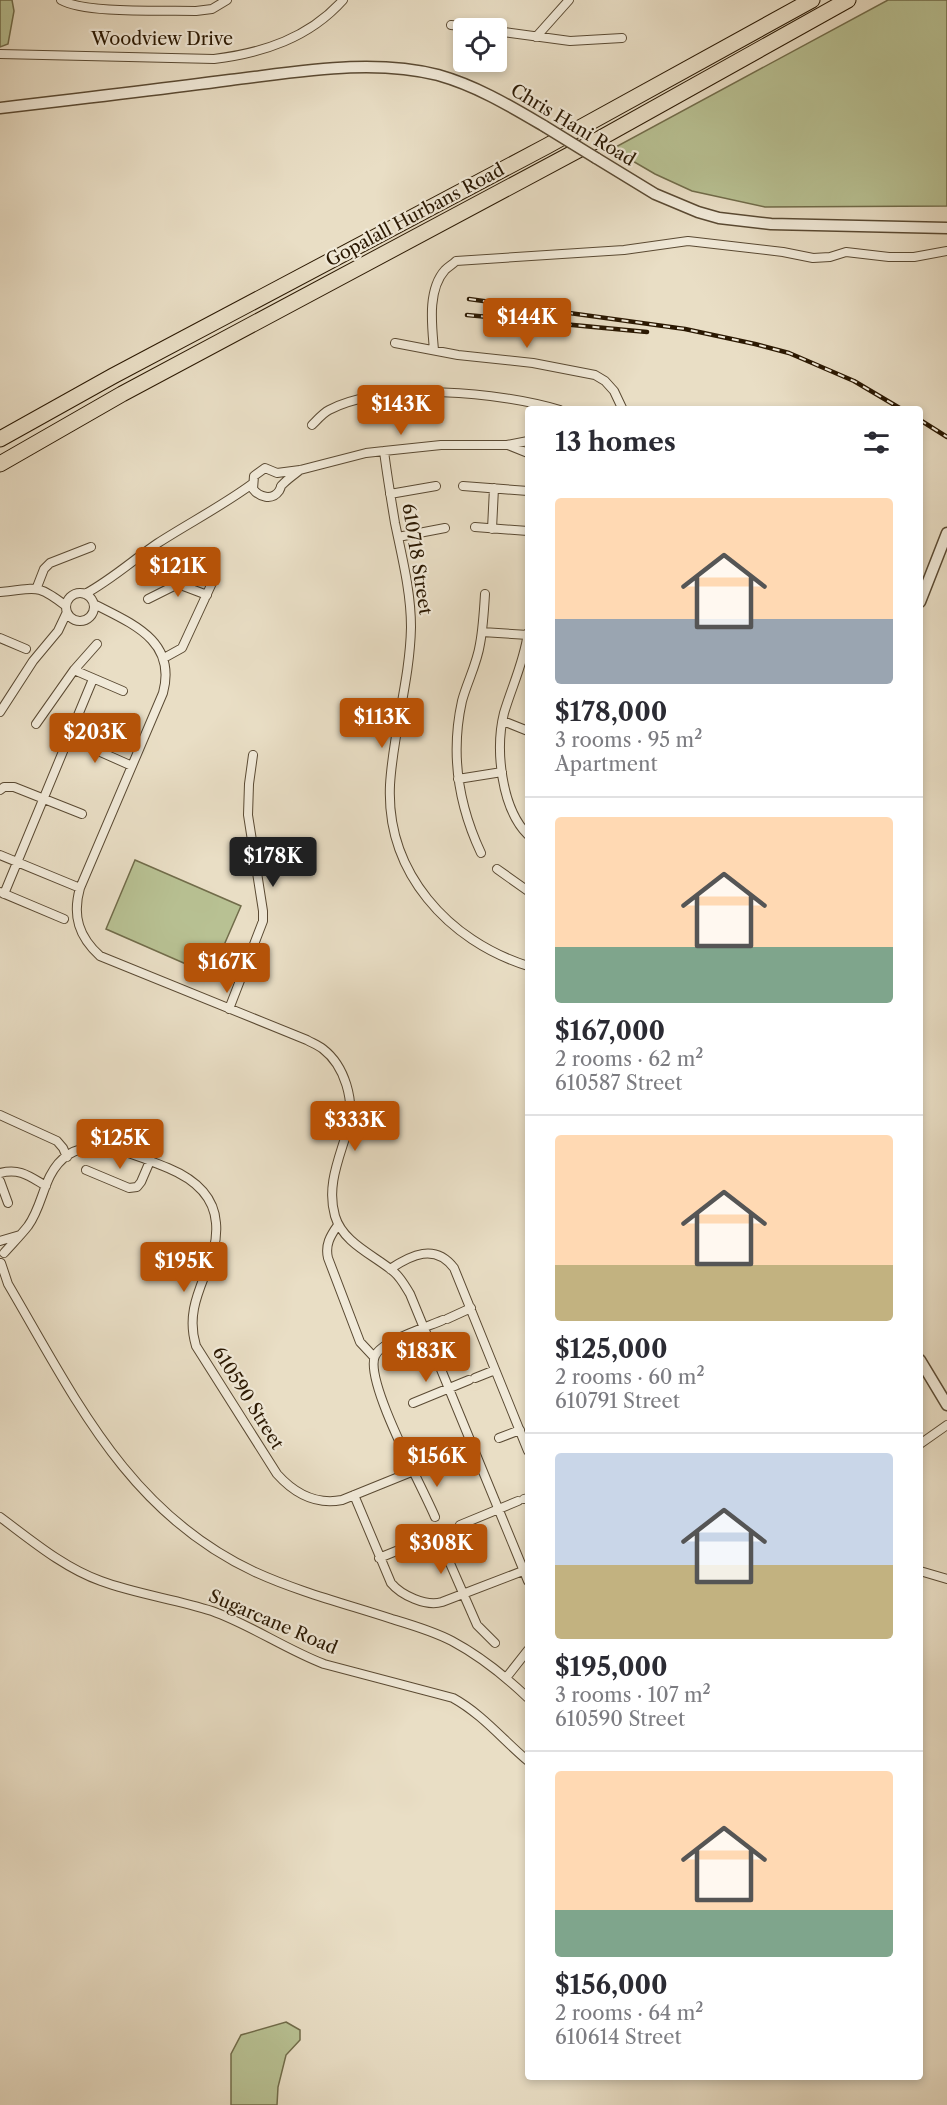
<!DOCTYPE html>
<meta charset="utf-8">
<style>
:root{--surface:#fff;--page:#f7f7f7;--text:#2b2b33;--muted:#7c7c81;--line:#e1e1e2;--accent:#b45309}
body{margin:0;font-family:"Libre Caslon Text",serif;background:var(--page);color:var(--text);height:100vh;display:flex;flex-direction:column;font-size:22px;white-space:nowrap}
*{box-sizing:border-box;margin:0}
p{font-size:20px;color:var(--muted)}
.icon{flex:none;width:33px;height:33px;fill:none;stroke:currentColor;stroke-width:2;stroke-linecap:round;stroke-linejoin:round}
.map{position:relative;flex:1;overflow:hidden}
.sheet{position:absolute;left:525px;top:406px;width:398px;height:1674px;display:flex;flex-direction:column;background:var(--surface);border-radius:6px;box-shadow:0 3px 9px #0003}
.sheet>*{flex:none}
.buttons{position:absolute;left:453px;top:18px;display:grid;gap:12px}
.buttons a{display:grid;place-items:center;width:54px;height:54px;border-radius:6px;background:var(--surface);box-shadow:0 3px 9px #0003;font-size:30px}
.price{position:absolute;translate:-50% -51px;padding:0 14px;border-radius:6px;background:var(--accent);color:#fff;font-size:20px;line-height:39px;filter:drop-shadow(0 2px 3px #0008)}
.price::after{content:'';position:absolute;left:50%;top:36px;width:18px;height:14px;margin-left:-9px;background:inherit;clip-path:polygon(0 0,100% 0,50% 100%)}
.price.active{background:#222;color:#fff}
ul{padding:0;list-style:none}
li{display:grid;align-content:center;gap:12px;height:318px;padding:0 30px}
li+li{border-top:2px solid var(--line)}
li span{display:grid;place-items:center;height:186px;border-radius:6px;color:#555}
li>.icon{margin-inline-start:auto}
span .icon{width:108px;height:108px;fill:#fffc;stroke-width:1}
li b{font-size:26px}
h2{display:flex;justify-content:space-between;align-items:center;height:72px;padding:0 30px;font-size:26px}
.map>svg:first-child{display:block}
</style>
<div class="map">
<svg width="947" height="2105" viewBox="0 0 947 2105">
<rect width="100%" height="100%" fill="#e9dec5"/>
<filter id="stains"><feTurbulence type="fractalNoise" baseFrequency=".00333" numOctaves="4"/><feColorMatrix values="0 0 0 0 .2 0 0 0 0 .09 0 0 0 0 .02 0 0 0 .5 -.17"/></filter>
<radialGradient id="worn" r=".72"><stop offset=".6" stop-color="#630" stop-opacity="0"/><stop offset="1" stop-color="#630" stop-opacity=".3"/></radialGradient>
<path fill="#b8c193" stroke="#716c4a" stroke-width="1.5" d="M0,0H12L14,11L8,44L0,47Z
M888,0H947V206L765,207L692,191L655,174L612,149Z
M135,860L241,906L211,975L106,929Z
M286,2022L300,2030V2040L286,2055L278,2087L277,2105H231V2054L241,2035Z"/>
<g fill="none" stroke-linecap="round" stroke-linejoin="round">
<defs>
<path id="minor" d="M61,0C85,14 165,10 196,11L212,9L227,0
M451,25L481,28
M496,31L570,41L622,38
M536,37L569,0
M0,54L214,59C263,53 309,38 343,0
M395,343L458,355L533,363L595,375L605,381L614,391L623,410
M434,350C432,326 427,290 445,270C448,267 453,264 456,261L624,250L688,241L783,252L813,258L830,257L846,252L889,257H914L947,251
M312,425C317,420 323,413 329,410C386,381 500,392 560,410
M508,445L528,453
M384,451C387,475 391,499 395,523C402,557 411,592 411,627C410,680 393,732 390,785C386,872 448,941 528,966
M300,470C295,474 289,478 284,483C278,489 283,484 279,491C272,501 259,497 253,489L254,476L265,468L277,473L300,470L366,453L384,451L441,445H507L528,441
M463,486L528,491
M390,494L436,486
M475,527L528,531
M492,529L494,488
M398,537L445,528
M37,587L44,569L50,563L91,547
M0,592C36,589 35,582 66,606
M66 607a14 14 0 1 1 28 0a14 14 0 1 1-28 0Z
M85,594C111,580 133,560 158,543C189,523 222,506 252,484
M148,599L178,584L207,595
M94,604C133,624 177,641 163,693L80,888C72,916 79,937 100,956L307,1040C312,1043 318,1045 323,1049C345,1066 355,1101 348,1128C340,1157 326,1185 335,1216C343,1243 374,1255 394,1272C401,1278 405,1286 410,1294L528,1581
M482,632L528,635
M528,633C524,662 512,686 504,713C495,749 501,808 528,835
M0,638L26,649
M164,658L182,648L212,583
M74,670L123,691
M0,712L33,661L58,631L67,612
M503,721L528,731
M36,724L74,670L97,644
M69,738L132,766
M458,779L502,772
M0,790L4,787H14L82,814
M481,853C458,804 450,755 462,701C467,682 477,664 480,644C483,628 484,611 485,594
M0,855L80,888
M497,869L528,891
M0,892L64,919
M4,894L93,679
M229,1009L263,921V911L248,815L249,784L253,755
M0,1115L57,1141L63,1148L67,1157
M86,1170L129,1188L137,1187L141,1182L150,1161
M0,1173C20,1168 29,1176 46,1186
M0,1181L8,1203
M338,1225C330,1236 325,1245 328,1258L360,1342L374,1357
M0,1241L20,1235
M4,1253C12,1244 21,1235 28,1226C39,1211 42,1192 50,1176C75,1126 130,1153 168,1168C192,1178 214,1194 216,1223C220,1267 181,1297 196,1346L277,1474C294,1493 316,1505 342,1500L473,1447
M1,1263L8,1284C75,1398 128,1513 255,1572C299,1592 346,1604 392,1619C412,1625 433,1631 452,1641C480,1656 505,1676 528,1698
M390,1269C411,1255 435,1243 454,1268L528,1451
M447,1319L471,1308
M475,1378L495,1370
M413,1403L469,1380
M499,1438L520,1430
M920,1444L947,1425
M354,1495L391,1583C401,1595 426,1607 442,1602L528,1569
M524,1499L528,1498
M0,1517C31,1540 64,1568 101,1581C136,1594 175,1599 212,1611C251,1625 285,1649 324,1664L453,1698C482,1714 503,1740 528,1761
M435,1517C423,1488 364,1381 375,1356C381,1341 427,1327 443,1320
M460,1525L518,1501
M442,1545L477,1625L495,1643
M379,1558L416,1543
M920,1571L947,1579
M506,1678L528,1650"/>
<path id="tertiary" d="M0,108C77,99 154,90 230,80C298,72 371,58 438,75C477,86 510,106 544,126
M596,158L655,194L698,212L719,218L771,224L947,228
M920,602L947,533
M920,1360L947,1405"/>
<path id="motorway" d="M0,439L113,376L547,146L812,0
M0,464L122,394L599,139L848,0"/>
</defs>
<use href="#minor" stroke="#5a4a33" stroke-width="10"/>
<use href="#tertiary" stroke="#5a4a33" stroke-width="13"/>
<use href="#motorway" stroke="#2a1802" stroke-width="17"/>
<use href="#minor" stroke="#f1ead9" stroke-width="8"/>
<use href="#tertiary" stroke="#f1ead9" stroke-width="10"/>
<use href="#motorway" stroke="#e9dec5" stroke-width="15"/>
<defs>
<path id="rail" d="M469,299L685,329L755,344L789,353L854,381L903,410
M467,315L647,332
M920,420L947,437"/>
</defs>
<use href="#rail" stroke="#2a1802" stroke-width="4.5"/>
<use href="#rail" stroke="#f1ead9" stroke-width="2" stroke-dasharray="7" stroke-linecap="butt"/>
<defs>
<path id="tertiary-bridge" d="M544,126L596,158"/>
</defs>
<use href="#tertiary-bridge" stroke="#5a4a33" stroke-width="13" stroke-linecap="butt"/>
<use href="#tertiary-bridge" stroke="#f1ead9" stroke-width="10"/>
</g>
<g text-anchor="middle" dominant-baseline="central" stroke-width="4.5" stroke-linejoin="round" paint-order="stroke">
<g font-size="18" fill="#2a1802" stroke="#f1ead9">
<text x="162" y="39">Woodview Drive</text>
<text transform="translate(573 125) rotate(31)">Chris Hani Road</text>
<text transform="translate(415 215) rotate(-28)">Gopalall Hurbans Road</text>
<text transform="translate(417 559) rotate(81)">610718 Street</text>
<text transform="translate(248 1398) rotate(58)">610590 Street</text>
<text transform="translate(273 1622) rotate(23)">Sugarcane Road</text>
</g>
</g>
<rect width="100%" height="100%" filter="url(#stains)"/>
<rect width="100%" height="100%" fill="url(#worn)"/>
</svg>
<div class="buttons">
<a><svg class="icon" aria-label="locate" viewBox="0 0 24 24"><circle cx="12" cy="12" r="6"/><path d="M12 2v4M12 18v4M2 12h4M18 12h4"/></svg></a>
</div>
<b class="price" style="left:527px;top:349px">$144K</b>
<b class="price" style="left:401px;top:436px">$143K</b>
<b class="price" style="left:178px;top:598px">$121K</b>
<b class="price" style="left:382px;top:749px">$113K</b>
<b class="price" style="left:95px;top:764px">$203K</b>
<b class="price active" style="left:273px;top:888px">$178K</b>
<b class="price" style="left:227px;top:994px">$167K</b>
<b class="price" style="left:355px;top:1152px">$333K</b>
<b class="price" style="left:120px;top:1170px">$125K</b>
<b class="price" style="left:184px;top:1293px">$195K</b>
<b class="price" style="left:426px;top:1383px">$183K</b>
<b class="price" style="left:437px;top:1488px">$156K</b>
<b class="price" style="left:441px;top:1575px">$308K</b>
<section class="sheet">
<h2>13 homes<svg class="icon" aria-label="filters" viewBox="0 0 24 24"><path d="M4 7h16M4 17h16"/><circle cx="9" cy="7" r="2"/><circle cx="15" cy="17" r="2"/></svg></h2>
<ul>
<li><span style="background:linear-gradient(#ffd9b3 65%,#9aa5b1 0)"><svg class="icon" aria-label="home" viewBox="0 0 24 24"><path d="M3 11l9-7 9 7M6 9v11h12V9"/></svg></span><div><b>$178,000</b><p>3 rooms · 95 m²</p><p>Apartment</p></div></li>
<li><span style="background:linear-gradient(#ffd9b3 70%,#7fa58c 0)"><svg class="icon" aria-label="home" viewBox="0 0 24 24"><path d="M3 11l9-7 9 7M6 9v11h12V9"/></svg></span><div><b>$167,000</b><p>2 rooms · 62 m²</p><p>610587 Street</p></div></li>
<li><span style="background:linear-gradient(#ffd9b3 70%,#c2b280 0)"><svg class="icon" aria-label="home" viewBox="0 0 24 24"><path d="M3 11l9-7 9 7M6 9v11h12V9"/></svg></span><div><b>$125,000</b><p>2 rooms · 60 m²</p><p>610791 Street</p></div></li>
<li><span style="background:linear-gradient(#c9d6e8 60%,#c2b280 0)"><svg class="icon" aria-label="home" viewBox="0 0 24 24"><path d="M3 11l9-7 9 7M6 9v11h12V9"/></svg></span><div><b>$195,000</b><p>3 rooms · 107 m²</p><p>610590 Street</p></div></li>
<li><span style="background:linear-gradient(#ffd9b3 75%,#7fa58c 0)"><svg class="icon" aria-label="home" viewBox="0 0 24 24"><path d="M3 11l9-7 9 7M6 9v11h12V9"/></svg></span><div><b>$156,000</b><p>2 rooms · 64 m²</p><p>610614 Street</p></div></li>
</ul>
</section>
</div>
